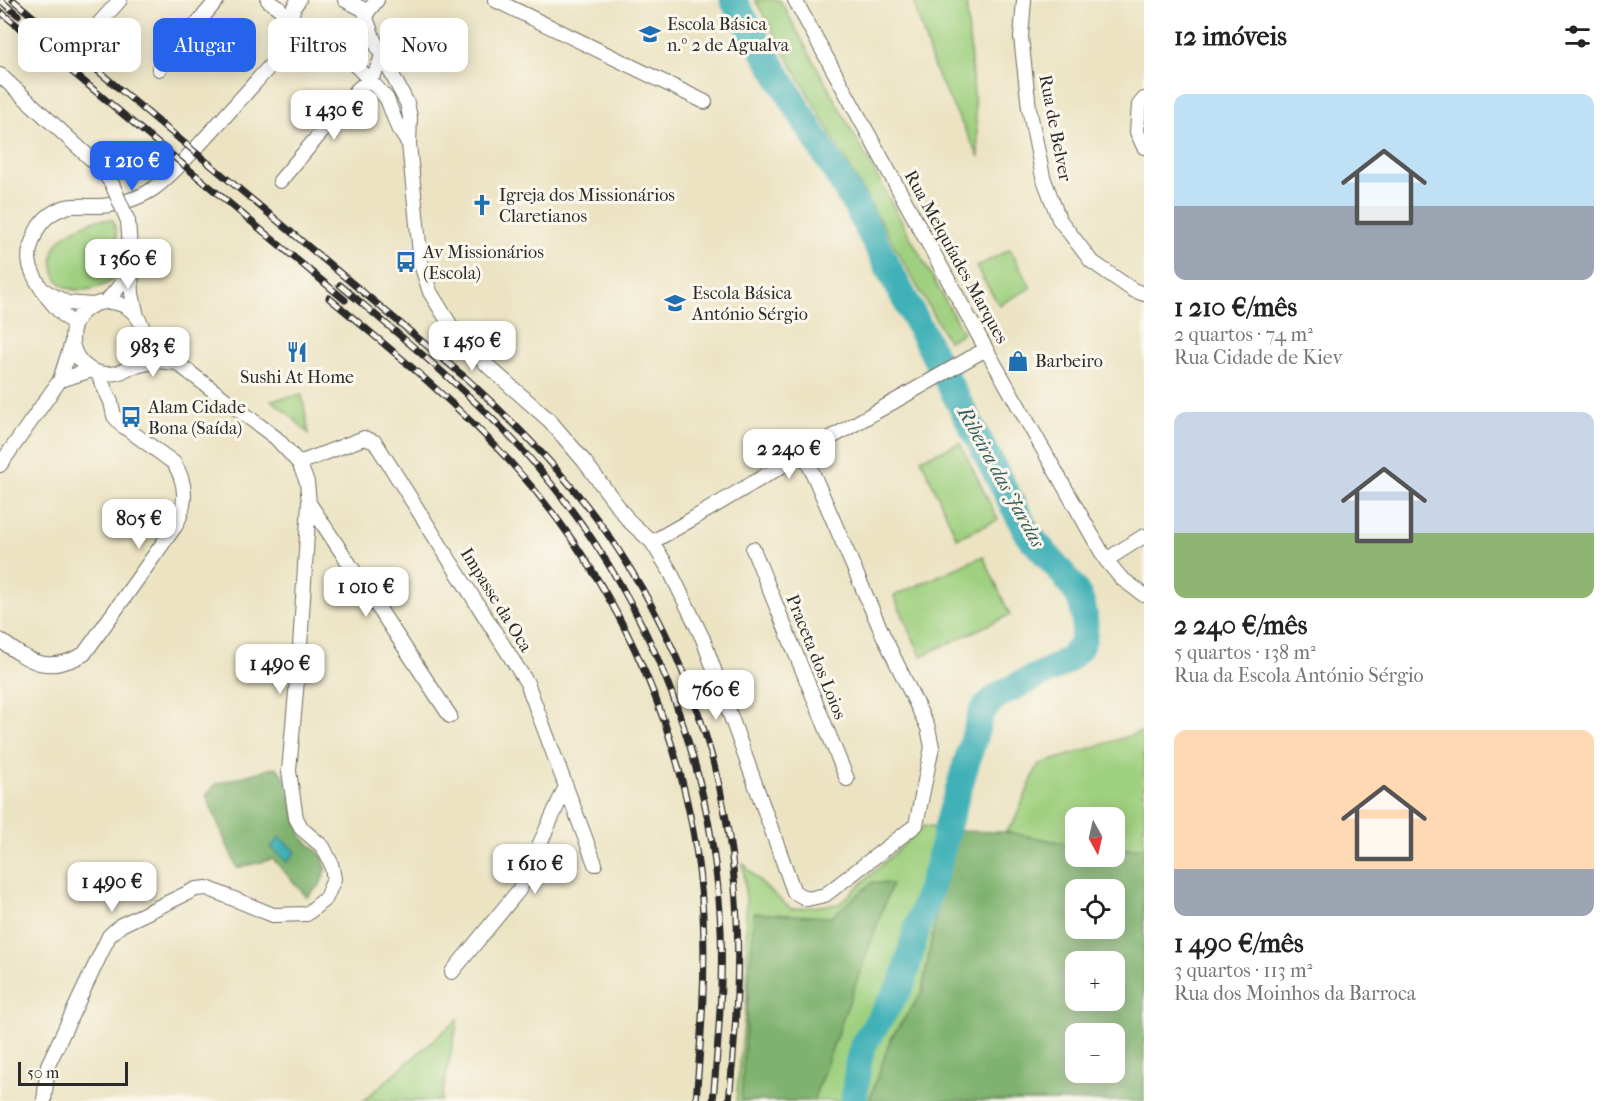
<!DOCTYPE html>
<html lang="pt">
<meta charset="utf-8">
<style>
:root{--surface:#fff;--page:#f6f6f6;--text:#222;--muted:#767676;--accent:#2563eb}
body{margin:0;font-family:"IM FELL French Canon",serif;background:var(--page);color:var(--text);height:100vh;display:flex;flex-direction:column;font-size:22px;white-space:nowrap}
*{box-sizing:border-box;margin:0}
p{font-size:20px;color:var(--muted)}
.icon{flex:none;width:33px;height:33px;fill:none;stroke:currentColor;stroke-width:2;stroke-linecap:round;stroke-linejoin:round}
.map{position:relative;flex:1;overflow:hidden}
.panel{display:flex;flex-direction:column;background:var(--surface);width:480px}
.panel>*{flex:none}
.top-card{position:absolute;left:18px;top:18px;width:570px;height:54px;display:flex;gap:12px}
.needle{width:39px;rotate:172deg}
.controls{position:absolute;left:1065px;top:807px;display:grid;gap:12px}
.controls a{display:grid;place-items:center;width:60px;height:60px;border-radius:12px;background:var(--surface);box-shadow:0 3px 15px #0003;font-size:30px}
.scale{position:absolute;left:18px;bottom:15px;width:110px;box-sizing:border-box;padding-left:6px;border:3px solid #2b2b2b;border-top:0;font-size:16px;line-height:21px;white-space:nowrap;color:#2b2b2b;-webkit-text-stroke:4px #fbf7ec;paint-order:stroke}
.price{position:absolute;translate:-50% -51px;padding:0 14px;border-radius:12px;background:#fff;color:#222;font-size:20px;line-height:39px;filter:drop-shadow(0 2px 3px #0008)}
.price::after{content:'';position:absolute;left:50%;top:36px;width:18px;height:14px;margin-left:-9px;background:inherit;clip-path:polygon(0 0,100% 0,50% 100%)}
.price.selected{background:var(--accent);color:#fff}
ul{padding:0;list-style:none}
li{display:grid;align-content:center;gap:12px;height:318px;padding:0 30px}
li span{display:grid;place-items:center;height:186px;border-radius:12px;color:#555}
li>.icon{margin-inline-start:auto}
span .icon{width:108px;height:108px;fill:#fffc;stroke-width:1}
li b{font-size:26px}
h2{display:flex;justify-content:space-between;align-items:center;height:72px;padding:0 30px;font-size:26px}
.pill{padding:0 21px;border-radius:12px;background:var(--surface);box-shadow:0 3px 15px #0003;font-size:21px;line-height:54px}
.pill.selected{background:var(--accent);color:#fff}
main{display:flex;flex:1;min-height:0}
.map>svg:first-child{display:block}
</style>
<main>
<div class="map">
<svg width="1144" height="1101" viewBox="0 0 1144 1101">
<rect width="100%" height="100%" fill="#fbf7ec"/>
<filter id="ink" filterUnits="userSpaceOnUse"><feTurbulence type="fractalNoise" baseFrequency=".0167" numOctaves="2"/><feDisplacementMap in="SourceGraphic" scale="12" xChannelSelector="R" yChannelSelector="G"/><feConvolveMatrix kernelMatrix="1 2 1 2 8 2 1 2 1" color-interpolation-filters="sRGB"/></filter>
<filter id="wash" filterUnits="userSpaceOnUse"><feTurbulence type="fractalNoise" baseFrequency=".008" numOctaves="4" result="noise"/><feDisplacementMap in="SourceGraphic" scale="24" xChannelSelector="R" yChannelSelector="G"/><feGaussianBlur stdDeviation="1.35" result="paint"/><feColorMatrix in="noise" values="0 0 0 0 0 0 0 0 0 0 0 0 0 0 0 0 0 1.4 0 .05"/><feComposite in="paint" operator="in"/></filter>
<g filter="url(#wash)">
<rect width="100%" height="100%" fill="#ebe3c2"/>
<path fill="#9fd07f" stroke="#657e55" stroke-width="1.5" d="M755,0H780L963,333L948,341Z
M913,0H966L979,157L935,71Z
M95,220H113C118,234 122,267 112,279C107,286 99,287 92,289C84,290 75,291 68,288C59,284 54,276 53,267C48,239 73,229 95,220Z
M1010,249L1031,288L999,305L976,267Z
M302,395L309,434L291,416L271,400Z
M960,443L998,520L957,538L921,459Z
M983,556L1010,615L921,656L894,596Z
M1144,731V847L1115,850L1114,818H1076L1075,845L1005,832L1014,822L1038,765Z
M924,826L951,831L922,993L891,1038L869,1101H736L747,995L746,901L743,863L760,882L791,909L839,904Z
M458,1019L441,1101H363Z"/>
<path fill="#7fb26e" stroke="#556e4c" stroke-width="1.5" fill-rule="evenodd" d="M276,767L284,776L302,837L323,857L326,870L320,885L307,897L273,859L237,868L206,796L216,784Z
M951,831L1005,832L1075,845L1076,856H1114L1115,850L1144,847V1101H869L891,1038L922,993ZM1076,890H1114V928H1076ZM1076,962H1114V1000H1076ZM1076,1034H1114V1072H1076Z
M873,882L892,884L813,1101H741L754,913L831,917Z"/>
<path fill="#40b1b7" stroke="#366e71" stroke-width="1.5" d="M280,837L296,852L287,862L271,847Z"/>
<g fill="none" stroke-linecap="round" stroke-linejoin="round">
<path stroke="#40b1b7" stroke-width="4.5" d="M1080,648L1083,650
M900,988L904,990"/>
<path stroke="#40b1b7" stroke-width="27" d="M733,0L856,206L1028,534C1044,553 1065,573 1078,595C1086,610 1089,638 1076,652C1063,666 1046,672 1029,680C1010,689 992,695 981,714L948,824L939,862L916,931L903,982L863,1045L858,1064L854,1101"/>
</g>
</g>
<g filter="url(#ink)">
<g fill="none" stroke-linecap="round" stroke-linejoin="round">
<defs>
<path id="street" d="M268,0L280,9L292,25
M299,0C294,5 292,10 292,17C291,38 309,44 327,48C332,50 339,53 345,52C368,50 372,26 363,9L345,0
M495,0L705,102
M795,0L986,349L1106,560L1121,578L1144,595
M1024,0L1021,37L1029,108L1043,177L1059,219L1091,261L1133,290L1144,294
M366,14L377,0
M368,23L374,40L407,103L410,117L409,144L421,264L430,292L451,326L471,348L489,367L550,421L584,461L629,521L652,542L670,571L703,639L794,892L807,899L825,895L916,825L932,747L928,728L883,635L804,453
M93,30L120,0
M342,52L370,80L387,99L398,128L409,144
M278,57L310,44
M159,69L217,0
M0,75L89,157
M1144,99L1139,105L1137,132L1144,147
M280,181L358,89C372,78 377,73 382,55
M130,248L132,294L137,316
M43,290L67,303L92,305
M72 338a36 36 0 1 1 72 0a36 36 0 1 1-72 0Z
M106,302L124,281L127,265
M74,324C60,314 50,302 41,288C29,269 25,258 34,237C39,222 50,212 66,207C75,205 87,206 97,206C115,206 138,199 153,189C169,178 182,162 196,148C224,118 251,87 278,57L284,44L294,30
M128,368L157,361L177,363
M60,380L92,370
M299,463L364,438L375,442L527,683L595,864
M0,465L60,380L72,342
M309,503L450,716
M652,542L682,525L804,453L986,349
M753,549L847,779
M1106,560L1144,536
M0,640C31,663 48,674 84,654L176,525C187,503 187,484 174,463L122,425L114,416L111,402L97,372
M452,972L519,890L566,786
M44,1101L48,1065L109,936L121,925L196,889L207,888L273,915L307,914L326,898L334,879L331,863L323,847L302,829L296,818L289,771L300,646L309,503L307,482L299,463L276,438L177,363L144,331"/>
</defs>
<use href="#street" stroke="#6e6b60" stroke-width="16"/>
<use href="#street" stroke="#fff" stroke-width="14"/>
<defs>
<path id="rail" d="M0,0L18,15
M13,0L467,379C516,424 563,472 602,526C677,631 725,759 735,888C741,959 736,1030 729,1101
M2,13L345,300
M340,285C404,339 470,392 526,454C644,586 713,754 721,930C723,987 718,1044 713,1101
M329,298C393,351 457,403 513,465C623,587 693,749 703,914C706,977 701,1038 696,1101"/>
</defs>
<use href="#rail" stroke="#2b2b2b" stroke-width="7"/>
<use href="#rail" stroke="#fbf7ec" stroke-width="4.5" stroke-dasharray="14" stroke-linecap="butt"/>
<defs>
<path id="street-bridge" d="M89,157L99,166L112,184L128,221L130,248"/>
</defs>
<use href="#street-bridge" stroke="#6e6b60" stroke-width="16" stroke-linecap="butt"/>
<use href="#street-bridge" stroke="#fff" stroke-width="14"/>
</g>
</g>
<defs>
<symbol id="school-bare" viewBox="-9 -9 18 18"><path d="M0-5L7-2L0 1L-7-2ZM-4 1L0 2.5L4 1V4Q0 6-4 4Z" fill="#1f6fb2" stroke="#fbf7ec" stroke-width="2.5" paint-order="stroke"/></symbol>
<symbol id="church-bare" viewBox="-9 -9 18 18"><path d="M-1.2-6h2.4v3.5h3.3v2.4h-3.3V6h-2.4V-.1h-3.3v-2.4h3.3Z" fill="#1f6fb2" stroke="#fbf7ec" stroke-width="2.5" paint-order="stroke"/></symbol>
<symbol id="bus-bare" viewBox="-9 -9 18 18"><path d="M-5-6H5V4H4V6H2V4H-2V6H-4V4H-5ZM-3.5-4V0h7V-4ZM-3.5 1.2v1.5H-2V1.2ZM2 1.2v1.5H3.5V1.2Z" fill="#1f6fb2" stroke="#fbf7ec" stroke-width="2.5" paint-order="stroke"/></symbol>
<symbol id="restaurant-bare" viewBox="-9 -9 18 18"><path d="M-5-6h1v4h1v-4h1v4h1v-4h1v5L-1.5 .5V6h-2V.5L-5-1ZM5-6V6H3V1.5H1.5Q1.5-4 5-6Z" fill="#1f6fb2" stroke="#fbf7ec" stroke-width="2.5" paint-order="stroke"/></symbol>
<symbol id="shop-bare" viewBox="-9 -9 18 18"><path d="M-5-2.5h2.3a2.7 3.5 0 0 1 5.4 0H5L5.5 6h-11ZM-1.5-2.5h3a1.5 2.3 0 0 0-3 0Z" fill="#1f6fb2" stroke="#fbf7ec" stroke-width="2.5" paint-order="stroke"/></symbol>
</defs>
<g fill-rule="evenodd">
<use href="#school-bare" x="635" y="19" width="30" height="30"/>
<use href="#church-bare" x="467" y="190" width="30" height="30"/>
<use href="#bus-bare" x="391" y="247" width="30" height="30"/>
<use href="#school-bare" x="660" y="288" width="30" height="30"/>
<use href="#restaurant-bare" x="282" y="337" width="30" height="30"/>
<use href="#shop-bare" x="1003" y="346" width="30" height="30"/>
<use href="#bus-bare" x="116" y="402" width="30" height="30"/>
</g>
<g text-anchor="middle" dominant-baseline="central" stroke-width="6" stroke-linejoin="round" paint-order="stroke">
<g font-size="18" fill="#2b2b2b" stroke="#fbf7ec" text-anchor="start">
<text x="667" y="24">Escola Básica<tspan x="667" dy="21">n.º 2 de Agualva</tspan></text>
<text x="499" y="195">Igreja dos Missionários<tspan x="499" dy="21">Claretianos</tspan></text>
<text x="423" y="252">Av Missionários<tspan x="423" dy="21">(Escola)</tspan></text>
<text x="692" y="293">Escola Básica<tspan x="692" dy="21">António Sérgio</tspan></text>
<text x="1035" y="361">Barbeiro</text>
<text x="297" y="377" text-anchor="middle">Sushi At Home</text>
<text x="148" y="407">Alam Cidade<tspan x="148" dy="21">Bona (Saída)</tspan></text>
</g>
<g font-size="18" fill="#2b2b2b" stroke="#fbf7ec">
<text transform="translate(1055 128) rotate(79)">Rua de Belver</text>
<text transform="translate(956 257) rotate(61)">Rua Melquíades Marques</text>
<text transform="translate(496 600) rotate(58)">Impasse da Oca</text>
<text transform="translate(816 657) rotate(68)">Praceta dos Loios</text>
</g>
<g font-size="20" font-style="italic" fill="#325a5c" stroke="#fbf7ec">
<text transform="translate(1001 477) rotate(61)">Ribeira das Jardas</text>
</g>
</g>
</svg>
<div class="controls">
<a><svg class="needle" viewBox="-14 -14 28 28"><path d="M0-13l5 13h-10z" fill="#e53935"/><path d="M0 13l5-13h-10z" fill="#767676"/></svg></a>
<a><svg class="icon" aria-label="locate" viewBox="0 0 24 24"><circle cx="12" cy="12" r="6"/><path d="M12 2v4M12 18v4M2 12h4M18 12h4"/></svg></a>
<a>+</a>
<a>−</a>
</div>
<div class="scale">50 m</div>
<b class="price" style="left:334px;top:141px">1 430 €</b>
<b class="price selected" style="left:132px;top:192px">1 210 €</b>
<b class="price" style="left:128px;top:290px">1 360 €</b>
<b class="price" style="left:472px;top:372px">1 450 €</b>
<b class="price" style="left:153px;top:378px">983 €</b>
<b class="price" style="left:789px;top:480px">2 240 €</b>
<b class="price" style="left:139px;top:550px">805 €</b>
<b class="price" style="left:366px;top:618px">1 010 €</b>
<b class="price" style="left:280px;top:695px">1 490 €</b>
<b class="price" style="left:716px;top:721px">760 €</b>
<b class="price" style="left:535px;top:895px">1 610 €</b>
<b class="price" style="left:112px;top:913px">1 490 €</b>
<div class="top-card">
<a class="pill">Comprar</a>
<a class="pill selected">Alugar</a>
<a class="pill">Filtros</a>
<a class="pill">Novo</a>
</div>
</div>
<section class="panel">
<h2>12 imóveis<svg class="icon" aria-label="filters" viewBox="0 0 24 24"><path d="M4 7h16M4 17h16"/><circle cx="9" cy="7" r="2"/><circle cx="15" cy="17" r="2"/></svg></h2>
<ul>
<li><span style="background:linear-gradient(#bfe0f5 60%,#9aa5b1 0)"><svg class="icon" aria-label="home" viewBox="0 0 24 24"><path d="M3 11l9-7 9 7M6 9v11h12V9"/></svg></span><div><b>1 210 €/mês</b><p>2 quartos · 74 m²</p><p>Rua Cidade de Kiev</p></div></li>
<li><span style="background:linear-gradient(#c9d6e8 65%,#8fb573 0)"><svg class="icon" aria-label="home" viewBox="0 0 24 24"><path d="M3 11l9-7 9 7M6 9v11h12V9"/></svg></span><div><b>2 240 €/mês</b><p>5 quartos · 138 m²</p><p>Rua da Escola António Sérgio</p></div></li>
<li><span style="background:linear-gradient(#ffd9b3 75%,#9aa5b1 0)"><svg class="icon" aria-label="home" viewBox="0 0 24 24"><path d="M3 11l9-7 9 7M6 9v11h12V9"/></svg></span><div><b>1 490 €/mês</b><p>3 quartos · 113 m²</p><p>Rua dos Moinhos da Barroca</p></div></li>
</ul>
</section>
</main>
